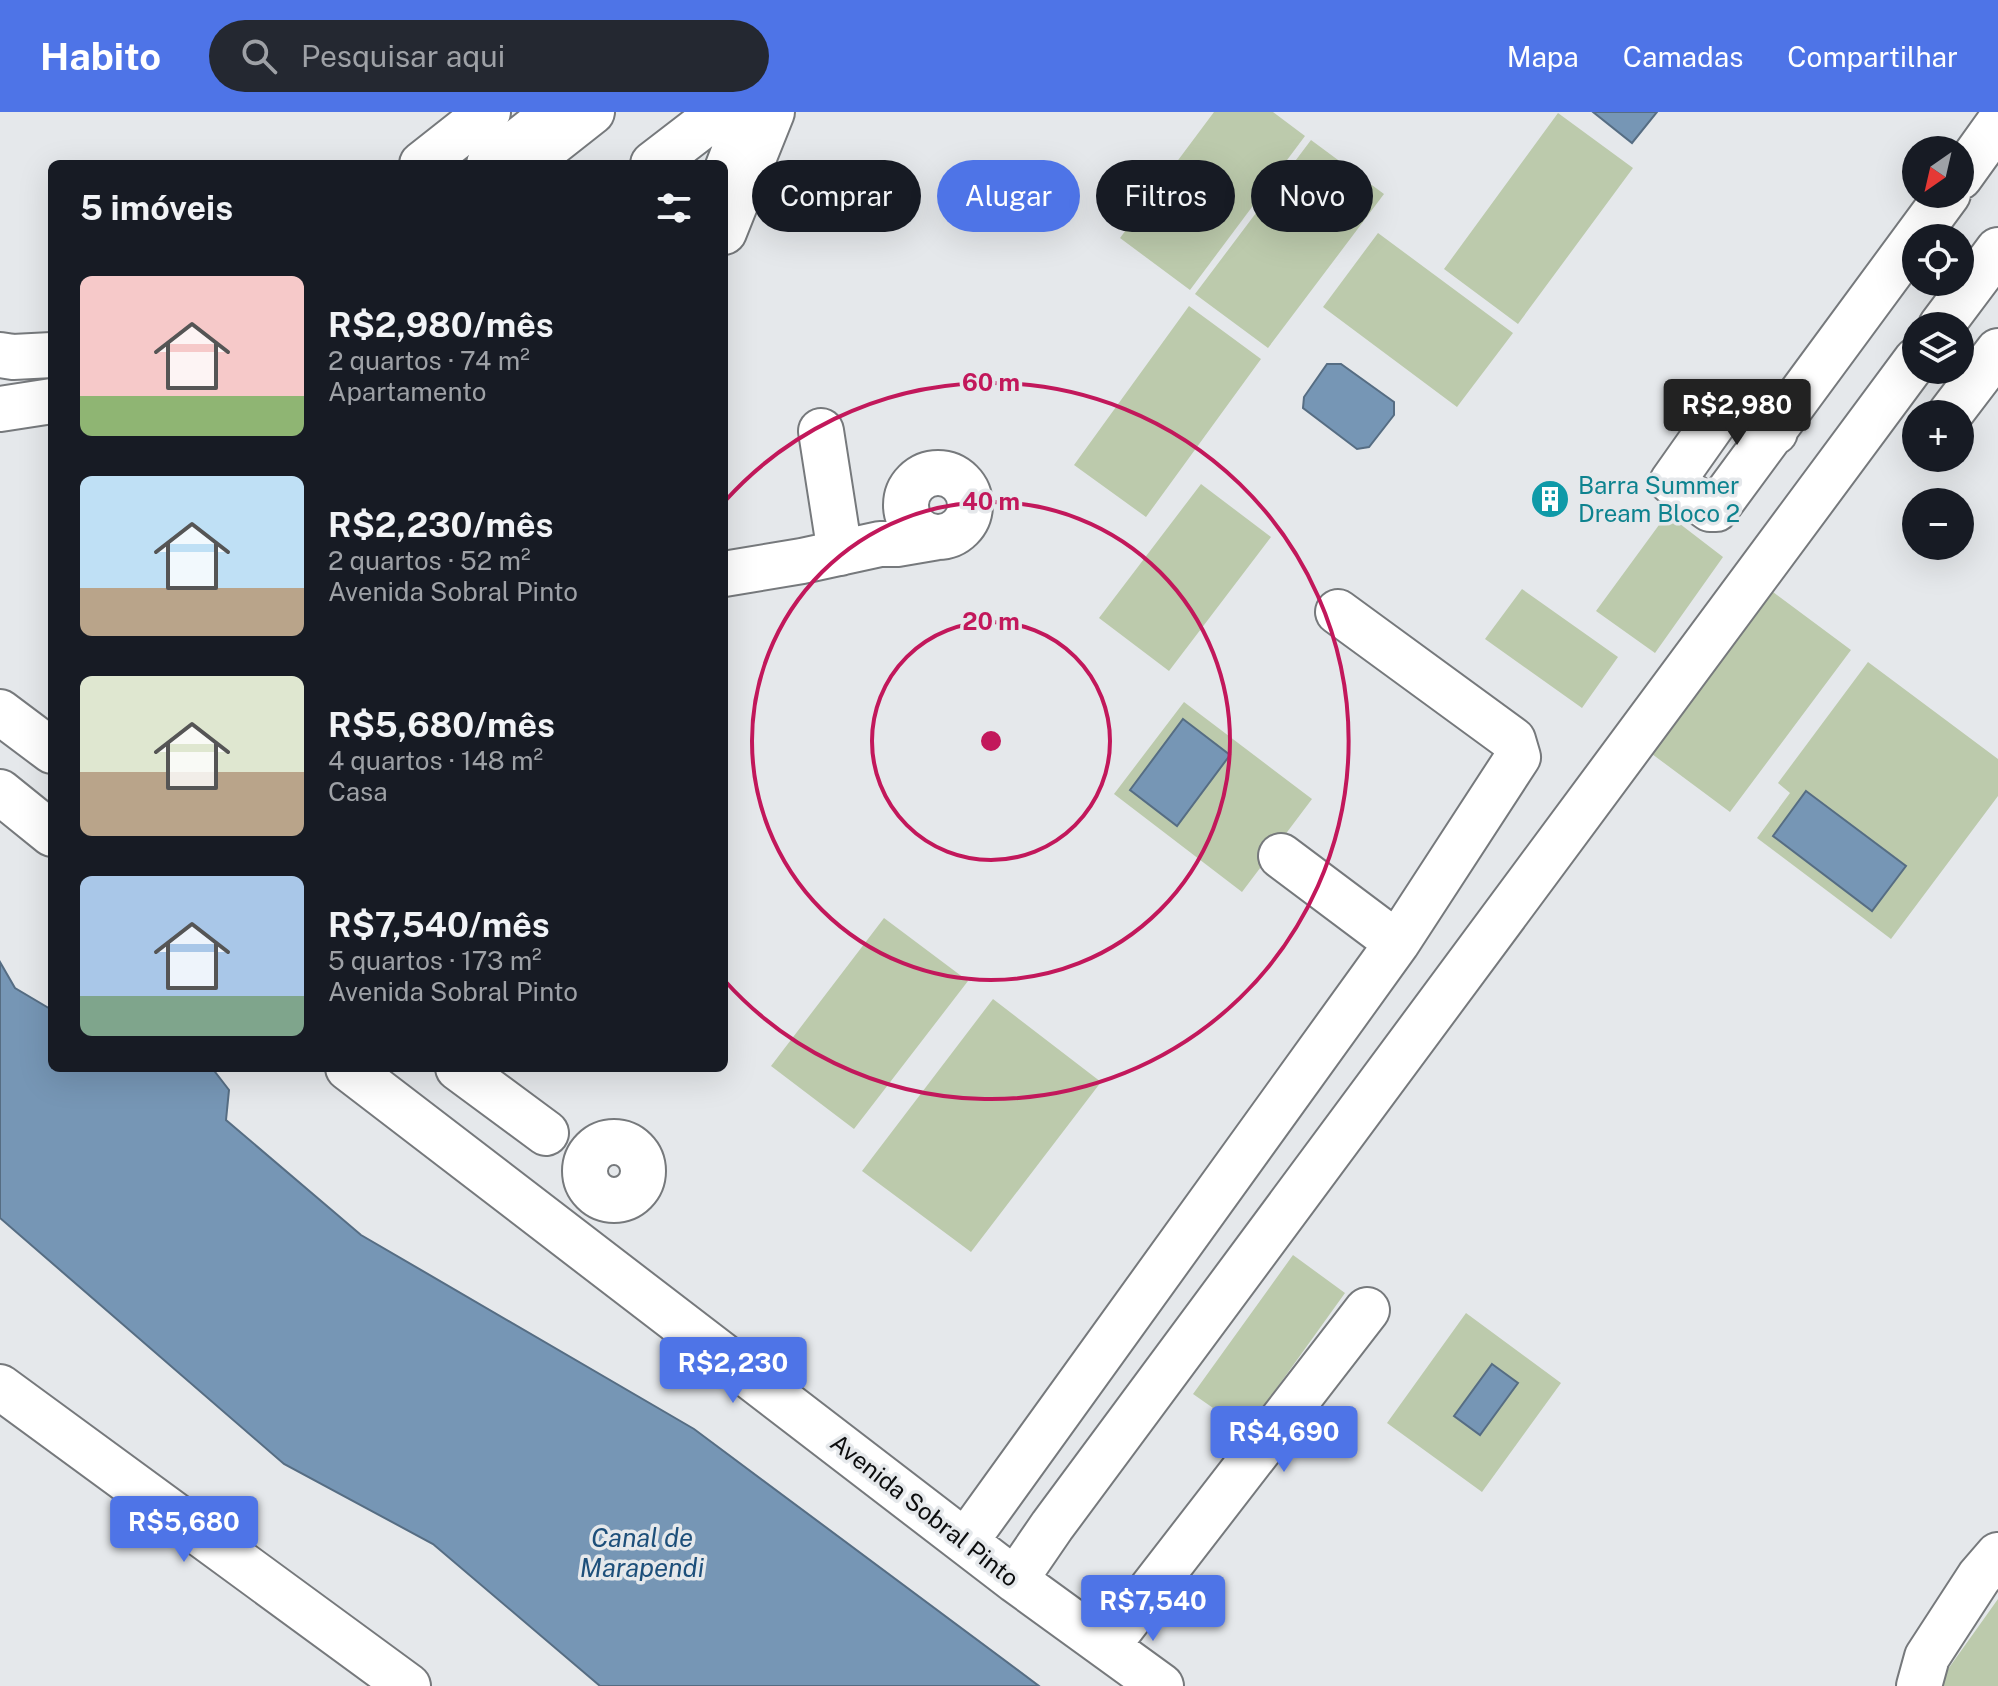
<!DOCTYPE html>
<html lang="pt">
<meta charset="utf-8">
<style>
:root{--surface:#171b24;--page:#242831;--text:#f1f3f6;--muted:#9ea1a6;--accent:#4e74e7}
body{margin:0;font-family:"Public Sans",sans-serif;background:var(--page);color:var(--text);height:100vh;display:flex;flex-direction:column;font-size:30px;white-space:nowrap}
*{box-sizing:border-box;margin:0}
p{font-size:26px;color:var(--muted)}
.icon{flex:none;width:44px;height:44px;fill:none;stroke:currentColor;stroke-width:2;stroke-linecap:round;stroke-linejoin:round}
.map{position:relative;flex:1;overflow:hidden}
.side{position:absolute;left:48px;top:48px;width:680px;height:912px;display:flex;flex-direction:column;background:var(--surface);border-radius:12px;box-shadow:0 8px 32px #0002}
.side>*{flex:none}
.banner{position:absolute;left:752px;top:48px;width:760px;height:72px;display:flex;gap:16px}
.needle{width:52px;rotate:214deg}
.buttons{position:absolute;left:1902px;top:24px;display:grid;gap:16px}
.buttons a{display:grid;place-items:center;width:72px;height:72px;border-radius:50%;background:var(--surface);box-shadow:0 8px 32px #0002;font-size:40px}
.price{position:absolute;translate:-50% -68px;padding:0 18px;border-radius:8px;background:var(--accent);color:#fff;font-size:26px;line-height:52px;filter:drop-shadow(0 2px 4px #0008)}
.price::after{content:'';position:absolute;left:50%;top:48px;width:24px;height:18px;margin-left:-12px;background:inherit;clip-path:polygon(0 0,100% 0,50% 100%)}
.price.on{background:#222;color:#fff}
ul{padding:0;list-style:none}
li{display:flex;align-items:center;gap:24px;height:200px;padding:0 32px}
li span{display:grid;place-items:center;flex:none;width:224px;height:160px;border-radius:12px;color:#555}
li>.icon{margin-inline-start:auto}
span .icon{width:96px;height:96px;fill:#fffc;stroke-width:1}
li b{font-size:34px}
h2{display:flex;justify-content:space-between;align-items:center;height:96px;padding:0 32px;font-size:34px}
.pill{padding:0 28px;border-radius:36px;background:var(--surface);box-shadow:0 8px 32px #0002;font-size:28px;line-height:72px}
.pill.on{background:var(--accent);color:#fff}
header{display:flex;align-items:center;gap:48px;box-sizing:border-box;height:112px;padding:0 40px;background:var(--accent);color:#fff}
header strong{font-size:38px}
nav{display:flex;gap:44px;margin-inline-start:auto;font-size:28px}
.search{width:560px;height:72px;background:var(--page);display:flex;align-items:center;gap:20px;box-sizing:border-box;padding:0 28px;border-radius:44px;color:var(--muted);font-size:30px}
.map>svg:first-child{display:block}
</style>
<header>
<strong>Habito</strong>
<div class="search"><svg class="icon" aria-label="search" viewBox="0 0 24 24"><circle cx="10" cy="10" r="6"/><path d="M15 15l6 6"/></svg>Pesquisar aqui</div>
<nav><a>Mapa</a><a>Camadas</a><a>Compartilhar</a></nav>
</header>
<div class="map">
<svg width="1998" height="1574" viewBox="0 0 1998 1574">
<rect width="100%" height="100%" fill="#e5e8eb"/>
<path fill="#bccaac" d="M1214,0H1273L1305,24L1190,178L1120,126Z
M1558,1L1633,56L1518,212L1444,157Z
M1311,28L1384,82L1268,236L1195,182Z
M1378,121L1513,221L1457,295L1323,195Z
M1189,194L1261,247L1146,405L1074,353Z
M1201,372L1271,425L1169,559L1099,506Z
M1667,402L1723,445L1655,541L1596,499Z
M1522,477L1618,545L1582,596L1485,527Z
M1773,480L1851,538L1730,700L1652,642Z
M1868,550L1998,647V684L1891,827L1757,726L1790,681L1778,671Z
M1184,590L1312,687L1242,780L1114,682Z
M884,806L968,869L854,1017L771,954Z
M993,887L1101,970L971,1140L862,1059Z
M1293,1143L1345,1181L1246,1319L1193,1282Z
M1466,1201L1561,1271L1482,1380L1387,1311Z
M1998,1487V1574H1936Z"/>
<path fill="#7696b5" stroke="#566d83" stroke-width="2" d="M1593,0H1657L1632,31Z
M1327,252H1341L1394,290V303L1369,335L1357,337L1303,296L1304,285Z
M1183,607L1230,643L1177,714L1130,678Z
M1806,679L1906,754L1872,799L1773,724Z
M0,850L15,876L52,898V956H212L229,978L226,1008L361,1123L694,1317L1039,1574H600L433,1432L284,1352L0,1106Z
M1492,1252L1518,1271L1480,1323L1454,1304Z"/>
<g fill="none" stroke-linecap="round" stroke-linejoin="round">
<defs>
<path id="minor" d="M422,52L488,0
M489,52L544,9
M526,52L592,0
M653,52L714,5L743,16L724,65
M1960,65L1998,12
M724,120L772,0
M1941,214L1998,138
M0,243L13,245L52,243
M0,297L52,289
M1950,302L1998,239
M821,319L840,441
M1775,320L1734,292H1727L1672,370L1710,397H1716L1948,82
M906 393a32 32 0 1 1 64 0a32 32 0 1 1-64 0Z
M724,462L802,449L880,432H897L938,425
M1338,500L1513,628L1518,645L1397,831
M0,600L52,639
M0,680L52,722
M348,956L1015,1468L1161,1574
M458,956L546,1021
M585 1059a29 29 0 1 1 58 0a29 29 0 1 1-58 0Z
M0,1275L408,1574
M966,1429L1397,831L1281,744
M1015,1468L1052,1414L1916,248
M1108,1533L1367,1198
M1919,1574L1927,1545L1979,1465L1998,1443"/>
</defs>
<use href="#minor" stroke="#76797c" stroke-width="48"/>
<use href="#minor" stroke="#fff" stroke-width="44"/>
</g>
<g fill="none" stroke="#c2185b" stroke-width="4">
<circle cx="991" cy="629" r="119"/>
<circle cx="991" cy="629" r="239"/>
<path d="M725 389A358 358 0 1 1 725 869"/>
</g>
<defs>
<symbol id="building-disc" viewBox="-11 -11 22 22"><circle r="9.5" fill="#0f9aa8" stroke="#e5e8eb"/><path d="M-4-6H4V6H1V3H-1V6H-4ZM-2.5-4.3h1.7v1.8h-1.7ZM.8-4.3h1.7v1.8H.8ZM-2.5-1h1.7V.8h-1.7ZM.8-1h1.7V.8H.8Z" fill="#fff"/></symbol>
</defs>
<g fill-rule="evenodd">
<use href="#building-disc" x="1528" y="365" width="44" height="44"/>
</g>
<g text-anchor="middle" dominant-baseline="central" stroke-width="7" stroke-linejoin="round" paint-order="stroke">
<g font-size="24" fill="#0d838f" stroke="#e5e8eb" text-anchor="start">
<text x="1578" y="373">Barra Summer<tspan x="1578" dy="28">Dream Bloco 2</tspan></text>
</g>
<g font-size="24" fill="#0c0d0e" stroke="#e5e8eb">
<text transform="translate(925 1398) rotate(38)">Avenida Sobral Pinto</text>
</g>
<g font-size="26" font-style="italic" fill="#1d4f7a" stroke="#e5e8eb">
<text x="642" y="1425">Canal de<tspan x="642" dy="30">Marapendi</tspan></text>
</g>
</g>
<circle cx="991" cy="629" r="12" fill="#c2185b" stroke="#e5e8eb" stroke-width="4"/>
<g font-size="24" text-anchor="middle" font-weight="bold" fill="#c2185b" stroke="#e5e8eb" stroke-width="7" stroke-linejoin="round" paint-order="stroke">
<text x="991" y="279">60 m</text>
<text x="991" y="398">40 m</text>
<text x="991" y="518">20 m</text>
</g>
</svg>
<div class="buttons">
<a><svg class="needle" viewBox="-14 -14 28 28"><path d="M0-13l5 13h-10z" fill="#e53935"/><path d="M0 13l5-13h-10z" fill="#9ea1a6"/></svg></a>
<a><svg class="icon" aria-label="locate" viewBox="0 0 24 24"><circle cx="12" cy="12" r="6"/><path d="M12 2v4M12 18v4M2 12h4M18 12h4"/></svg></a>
<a><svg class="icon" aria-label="layers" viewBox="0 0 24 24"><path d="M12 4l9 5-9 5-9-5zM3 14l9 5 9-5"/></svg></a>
<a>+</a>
<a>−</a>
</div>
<b class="price on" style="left:1737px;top:335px">R$2,980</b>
<b class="price" style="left:733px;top:1293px">R$2,230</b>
<b class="price" style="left:1284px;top:1362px">R$4,690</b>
<b class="price" style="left:184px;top:1452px">R$5,680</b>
<b class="price" style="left:1153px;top:1531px">R$7,540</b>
<div class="banner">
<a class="pill">Comprar</a>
<a class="pill on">Alugar</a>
<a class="pill">Filtros</a>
<a class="pill">Novo</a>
</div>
<section class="side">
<h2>5 imóveis<svg class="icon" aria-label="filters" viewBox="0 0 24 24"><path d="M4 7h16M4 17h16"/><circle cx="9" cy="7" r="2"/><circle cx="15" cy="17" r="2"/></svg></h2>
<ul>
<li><span style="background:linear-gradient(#f6c9c9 75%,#8fb573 0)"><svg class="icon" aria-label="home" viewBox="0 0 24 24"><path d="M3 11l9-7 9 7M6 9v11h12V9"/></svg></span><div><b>R$2,980/mês</b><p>2 quartos · 74 m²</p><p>Apartamento</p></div></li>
<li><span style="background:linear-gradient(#bfe0f5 70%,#b9a48a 0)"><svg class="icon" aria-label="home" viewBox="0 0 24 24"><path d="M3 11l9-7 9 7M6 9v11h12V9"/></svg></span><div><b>R$2,230/mês</b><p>2 quartos · 52 m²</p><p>Avenida Sobral Pinto</p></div></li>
<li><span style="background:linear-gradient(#dfe7d0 60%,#b9a48a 0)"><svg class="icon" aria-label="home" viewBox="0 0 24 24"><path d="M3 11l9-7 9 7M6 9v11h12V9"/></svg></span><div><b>R$5,680/mês</b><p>4 quartos · 148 m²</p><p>Casa</p></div></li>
<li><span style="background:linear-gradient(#a9c7e8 75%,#7fa58c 0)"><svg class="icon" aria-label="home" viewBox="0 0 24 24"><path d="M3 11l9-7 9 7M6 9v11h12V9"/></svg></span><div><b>R$7,540/mês</b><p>5 quartos · 173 m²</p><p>Avenida Sobral Pinto</p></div></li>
</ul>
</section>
</div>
